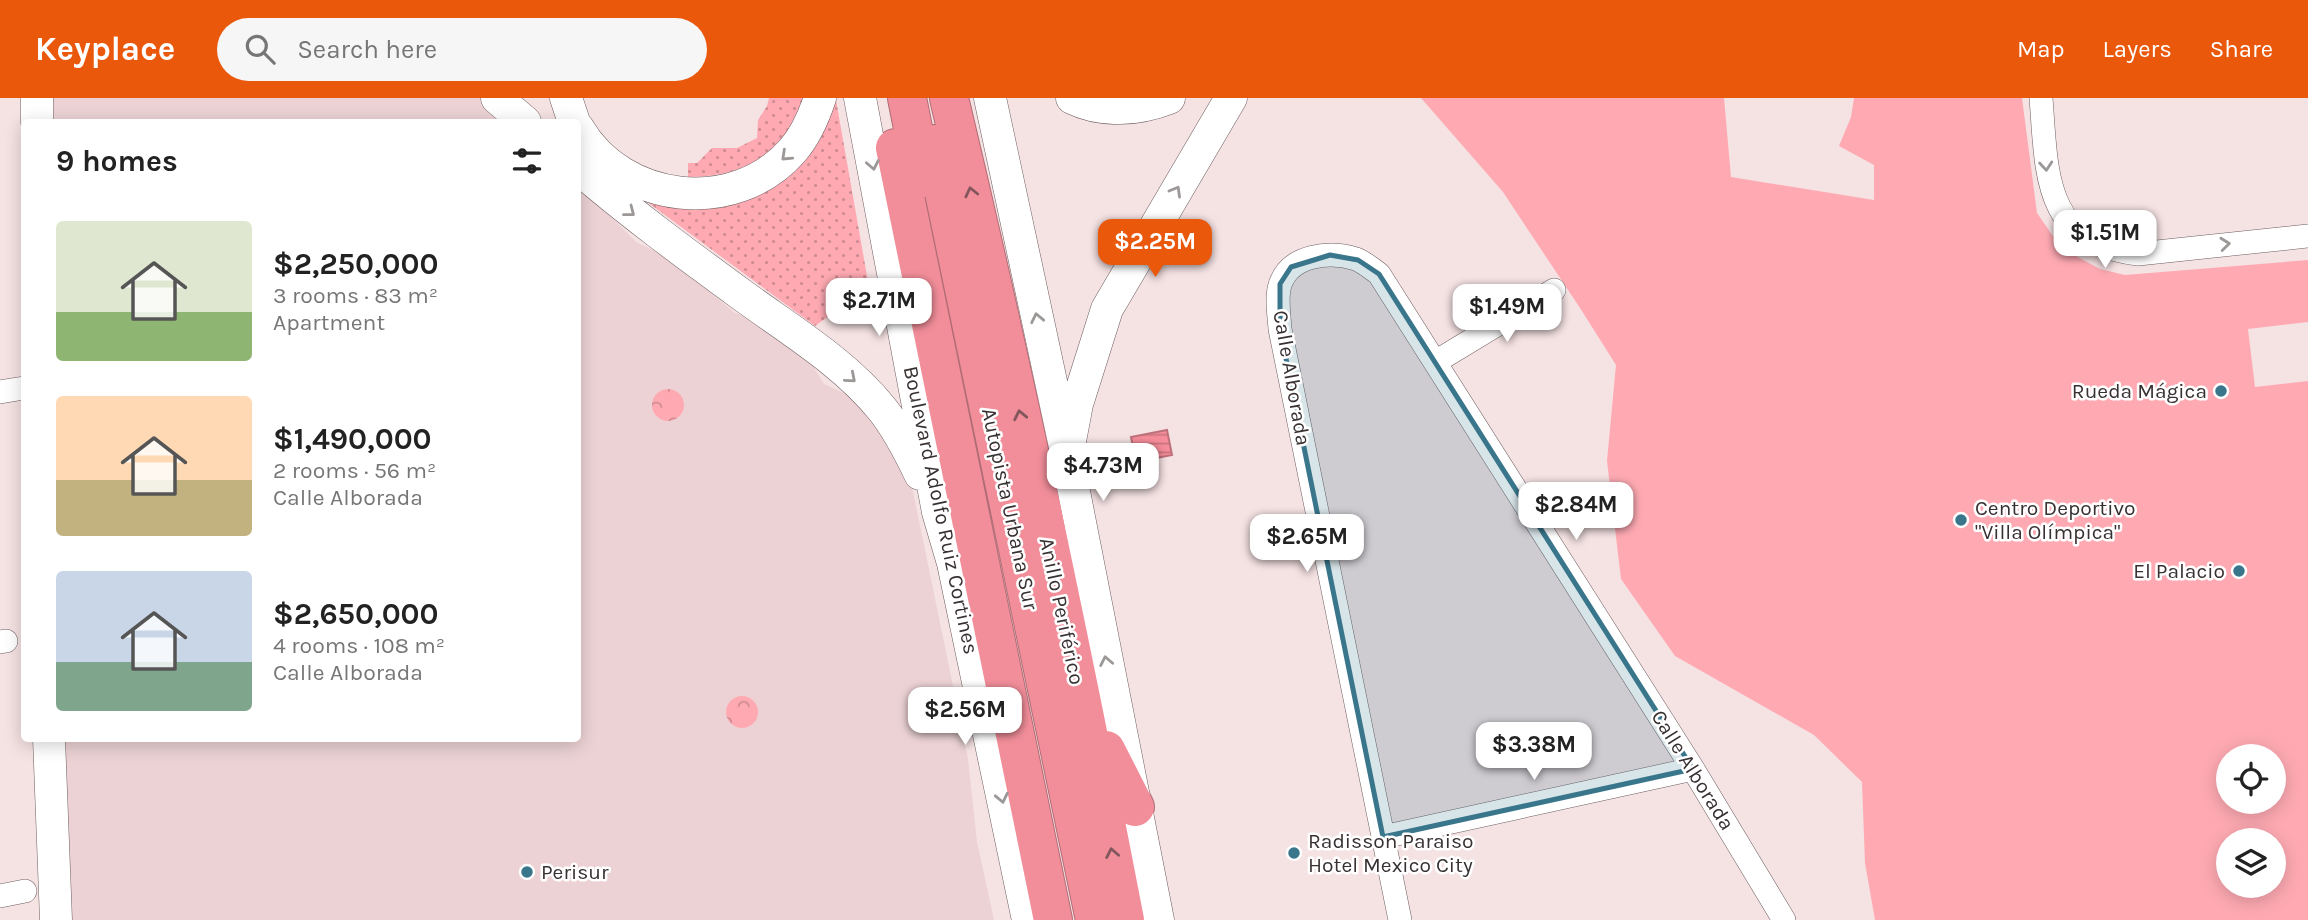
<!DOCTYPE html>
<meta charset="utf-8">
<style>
:root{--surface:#fff;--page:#f6f6f6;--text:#222;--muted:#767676;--accent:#ea580c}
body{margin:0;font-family:Karla,sans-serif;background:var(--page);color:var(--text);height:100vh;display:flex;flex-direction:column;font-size:26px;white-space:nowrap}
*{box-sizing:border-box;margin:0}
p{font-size:23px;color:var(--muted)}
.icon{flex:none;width:38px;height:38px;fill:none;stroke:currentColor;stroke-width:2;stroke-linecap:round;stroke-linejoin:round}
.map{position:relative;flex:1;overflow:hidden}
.panel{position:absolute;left:21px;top:21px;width:560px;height:623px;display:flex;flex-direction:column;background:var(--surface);border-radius:7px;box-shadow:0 4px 18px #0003}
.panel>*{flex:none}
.controls{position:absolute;left:2216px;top:646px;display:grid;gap:14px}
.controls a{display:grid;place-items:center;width:70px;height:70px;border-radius:50%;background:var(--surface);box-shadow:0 4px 18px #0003;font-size:35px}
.price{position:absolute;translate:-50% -60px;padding:0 16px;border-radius:14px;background:#fff;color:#222;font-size:23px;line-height:46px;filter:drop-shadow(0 2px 4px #0008)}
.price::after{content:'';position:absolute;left:50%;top:42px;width:21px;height:16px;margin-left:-10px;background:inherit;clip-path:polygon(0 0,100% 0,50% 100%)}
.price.current{background:var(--accent);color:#fff}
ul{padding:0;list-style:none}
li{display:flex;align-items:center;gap:21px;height:175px;padding:0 35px}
li span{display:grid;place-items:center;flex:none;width:196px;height:140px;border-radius:7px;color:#555}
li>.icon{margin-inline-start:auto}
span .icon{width:84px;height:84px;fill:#fffc;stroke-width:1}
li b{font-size:30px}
h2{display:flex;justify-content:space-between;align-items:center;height:84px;padding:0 35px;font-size:30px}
header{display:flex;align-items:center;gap:42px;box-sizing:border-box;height:98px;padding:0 35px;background:var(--accent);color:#fff}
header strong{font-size:33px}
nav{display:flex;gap:38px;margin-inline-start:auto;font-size:24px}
.search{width:490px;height:63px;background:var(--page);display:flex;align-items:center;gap:18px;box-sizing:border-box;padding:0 24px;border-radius:38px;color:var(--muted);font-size:26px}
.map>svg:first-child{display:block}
</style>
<header>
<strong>Keyplace</strong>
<div class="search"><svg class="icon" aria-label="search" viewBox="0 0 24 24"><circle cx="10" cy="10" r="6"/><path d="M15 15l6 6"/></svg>Search here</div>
<nav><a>Map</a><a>Layers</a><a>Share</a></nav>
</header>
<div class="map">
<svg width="2308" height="822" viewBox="0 0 2308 822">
<defs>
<pattern id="grass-dots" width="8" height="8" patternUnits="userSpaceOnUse" patternTransform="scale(1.75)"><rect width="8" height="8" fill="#ffaab3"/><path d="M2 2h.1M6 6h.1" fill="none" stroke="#cf8b92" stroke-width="1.8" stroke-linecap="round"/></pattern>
<pattern id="park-crowns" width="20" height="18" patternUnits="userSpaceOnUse" patternTransform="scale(1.75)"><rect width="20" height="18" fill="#ffaab3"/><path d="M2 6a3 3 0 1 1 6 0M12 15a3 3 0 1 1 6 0" fill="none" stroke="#cf8b92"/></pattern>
<pattern id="water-rules" width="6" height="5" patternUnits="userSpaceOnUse" patternTransform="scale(1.75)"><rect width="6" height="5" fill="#f78d9a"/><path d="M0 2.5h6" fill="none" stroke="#c9747e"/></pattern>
</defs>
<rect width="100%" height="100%" fill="#f5e2e3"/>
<path fill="#ecd2d4" d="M48,0H481L507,24H49Z
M578,86L636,144L670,160L735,215L763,223L803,252L824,286L859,302L910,379L968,661L977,744L994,822H64L58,641L578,640Z"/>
<path fill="url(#grass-dots)" d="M769,0H805C788,55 743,79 688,79V65H697L712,50H737L757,40L758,22L767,8Z
M836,2L870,195L850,203L815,228L627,89L699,103L821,39Z"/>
<path fill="url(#park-crowns)" d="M652 307a16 16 0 1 1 32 0a16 16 0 1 1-32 0Z
M726 614a16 16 0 1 1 32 0a16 16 0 1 1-32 0Z"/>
<path fill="#ffaab3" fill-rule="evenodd" d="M1421,0H1724L1731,79L1874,102V67L1839,48L1851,19L1854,0H2022L2037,115L2055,141L2074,157L2100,171L2125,177L2308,162V224L2248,231L2255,289L2308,283V822H1875L1865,765L1862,684L1814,637L1675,558L1621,481L1607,363L1616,267L1580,210L1503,94ZM2228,658H2273V704H2228ZM2228,742H2273V788H2228Z"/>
<path fill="url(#water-rules)" stroke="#be717b" stroke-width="2" d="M1167,332L1172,357L1136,364L1131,339Z"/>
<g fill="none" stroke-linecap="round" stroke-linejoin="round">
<defs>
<path id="street" d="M2041,0C2047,76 2043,145 2138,156L2308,138
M1437,263L1554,192
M0,294L24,290
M0,544L6,543
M1383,739L1693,671
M0,798L25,793
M1400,822L1280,231C1279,216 1276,200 1280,187C1290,156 1330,153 1356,161C1364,164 1372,171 1379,176L1693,671L1784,822"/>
<path id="secondary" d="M37,0V24
M497,0L525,24
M566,0L574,24
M860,0L938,414L953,465L1028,822
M990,0L1067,358L1158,822
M1072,0C1102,15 1138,12 1169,0
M578,30C622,106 735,119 793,52C806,37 814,18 820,0
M578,70C630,115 686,156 742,197C790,232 845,265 882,311C898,331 909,353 920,376
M1070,343L1077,306L1107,211L1231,0
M49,640L56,822"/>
<path id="highway" d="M907,0L923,80
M949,0C1014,273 1072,547 1125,822
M934,46L1095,822
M895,50L1053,822
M1106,652L1135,709"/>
</defs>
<use href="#street" stroke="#6e5e60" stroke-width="24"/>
<use href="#secondary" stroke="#6e5e60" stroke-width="33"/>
<use href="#highway" stroke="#b16d76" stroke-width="40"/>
<use href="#street" stroke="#fff" stroke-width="23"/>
<use href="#secondary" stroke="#fff" stroke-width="32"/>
<use href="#highway" stroke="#f28e9a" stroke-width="38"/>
</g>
<defs><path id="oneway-chevron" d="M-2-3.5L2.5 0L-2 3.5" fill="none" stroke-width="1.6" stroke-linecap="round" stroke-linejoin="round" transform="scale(1.75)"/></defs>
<g stroke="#9c9898">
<use href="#oneway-chevron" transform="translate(786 58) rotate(137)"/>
<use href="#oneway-chevron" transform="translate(873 67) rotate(79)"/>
<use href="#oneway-chevron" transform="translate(2046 68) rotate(85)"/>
<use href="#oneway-chevron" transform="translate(1176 93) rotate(-60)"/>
<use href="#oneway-chevron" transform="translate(630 114) rotate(38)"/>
<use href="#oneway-chevron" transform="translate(2225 146) rotate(-6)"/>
<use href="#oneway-chevron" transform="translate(1037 220) rotate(-102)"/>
<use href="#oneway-chevron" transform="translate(851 280) rotate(41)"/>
<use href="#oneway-chevron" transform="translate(1106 563) rotate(-101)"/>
<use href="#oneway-chevron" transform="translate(1002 700) rotate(78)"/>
</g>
<g stroke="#82565c">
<use href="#oneway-chevron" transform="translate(971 94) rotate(-103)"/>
<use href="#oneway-chevron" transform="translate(1020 317) rotate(-102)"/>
<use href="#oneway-chevron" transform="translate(1112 755) rotate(-101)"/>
</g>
<path fill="#39768c" fill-opacity="0.2" stroke="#39768c" stroke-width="5" stroke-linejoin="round" d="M1330,157L1358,162L1379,176L1693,671L1383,739L1280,231V186L1291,169Z"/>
<g fill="#39768c" stroke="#fff" stroke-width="2.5">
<circle cx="2221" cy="293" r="7"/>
<circle cx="1961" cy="422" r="7"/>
<circle cx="2239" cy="473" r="7"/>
<circle cx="1294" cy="755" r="7"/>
<circle cx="527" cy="774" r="7"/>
</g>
<g text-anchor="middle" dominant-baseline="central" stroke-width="5" stroke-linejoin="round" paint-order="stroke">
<g font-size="21" fill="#383132" stroke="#fff">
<text transform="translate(1292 280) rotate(80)">Calle Alborada</text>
<text transform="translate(1010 411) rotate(78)">Autopista Urbana Sur</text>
<text transform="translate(941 412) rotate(78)">Boulevard Adolfo Ruiz Cortines</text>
<text transform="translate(1062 513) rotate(78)">Anillo Periférico</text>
<text transform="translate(1693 672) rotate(58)">Calle Alborada</text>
</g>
<g font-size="21" fill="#383132" stroke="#fff" text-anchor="start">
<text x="2207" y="293" text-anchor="end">Rueda Mágica</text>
<text x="1975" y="410">Centro Deportivo<tspan x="1975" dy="24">"Villa Olímpica"</tspan></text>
<text x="2225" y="473" text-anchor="end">El Palacio</text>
<text x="1308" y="743">Radisson Paraiso<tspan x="1308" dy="24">Hotel Mexico City</tspan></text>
<text x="541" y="774">Perisur</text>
</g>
</g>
</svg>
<div class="controls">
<a><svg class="icon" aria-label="locate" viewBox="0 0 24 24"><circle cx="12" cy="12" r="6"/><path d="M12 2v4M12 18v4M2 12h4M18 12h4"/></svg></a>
<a><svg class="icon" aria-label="layers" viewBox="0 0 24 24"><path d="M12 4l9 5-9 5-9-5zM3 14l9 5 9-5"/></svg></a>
</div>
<b class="price" style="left:2105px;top:172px">$1.51M</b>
<b class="price current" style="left:1155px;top:181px">$2.25M</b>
<b class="price" style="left:879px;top:240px">$2.71M</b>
<b class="price" style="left:1507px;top:246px">$1.49M</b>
<b class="price" style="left:1103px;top:405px">$4.73M</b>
<b class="price" style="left:1576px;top:444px">$2.84M</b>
<b class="price" style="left:1307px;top:476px">$2.65M</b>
<b class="price" style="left:965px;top:649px">$2.56M</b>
<b class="price" style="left:1534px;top:684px">$3.38M</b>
<section class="panel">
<h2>9 homes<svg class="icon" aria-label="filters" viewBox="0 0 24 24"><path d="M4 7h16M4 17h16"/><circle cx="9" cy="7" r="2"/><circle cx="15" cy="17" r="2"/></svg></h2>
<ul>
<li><span style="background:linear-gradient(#dfe7d0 65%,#8fb573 0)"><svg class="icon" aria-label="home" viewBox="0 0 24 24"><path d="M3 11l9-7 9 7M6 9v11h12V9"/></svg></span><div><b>$2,250,000</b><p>3 rooms · 83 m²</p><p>Apartment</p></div></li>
<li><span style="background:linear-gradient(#ffd9b3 60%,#c2b280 0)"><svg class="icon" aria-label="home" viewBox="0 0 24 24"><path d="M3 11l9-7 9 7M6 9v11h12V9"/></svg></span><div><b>$1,490,000</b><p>2 rooms · 56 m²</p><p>Calle Alborada</p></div></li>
<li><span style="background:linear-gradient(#c9d6e8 65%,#7fa58c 0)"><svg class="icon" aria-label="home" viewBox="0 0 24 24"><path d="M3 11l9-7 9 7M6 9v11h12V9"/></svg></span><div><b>$2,650,000</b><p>4 rooms · 108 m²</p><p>Calle Alborada</p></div></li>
</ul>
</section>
</div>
